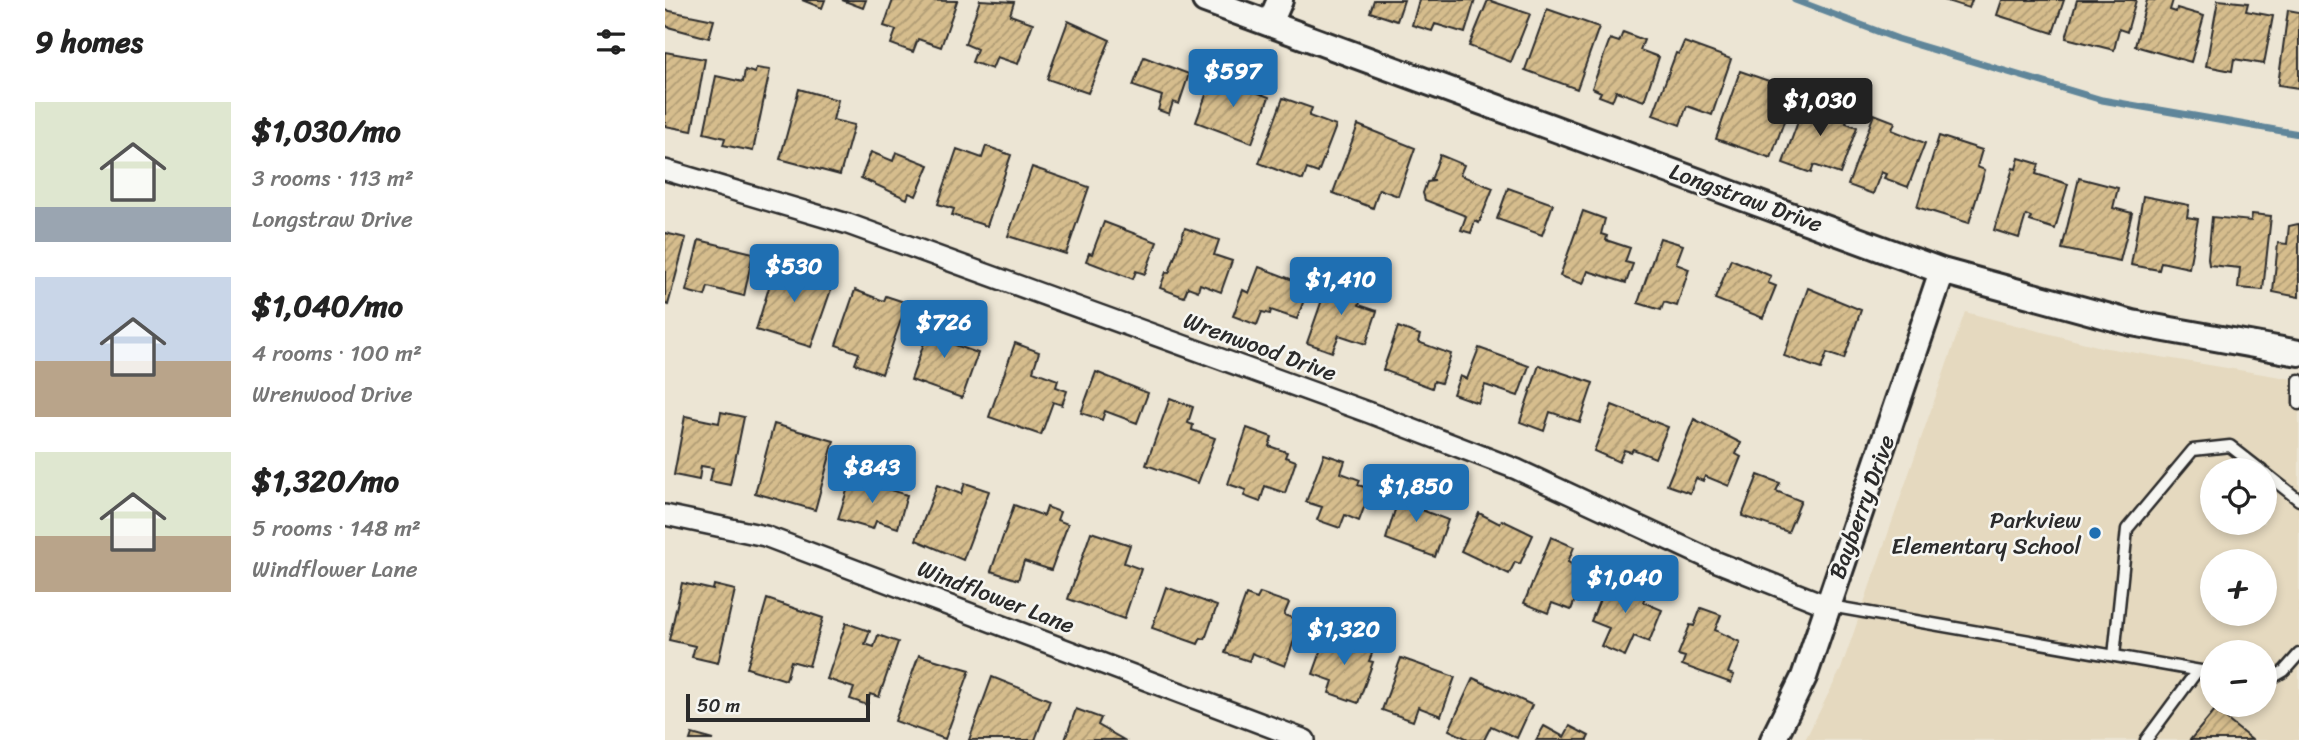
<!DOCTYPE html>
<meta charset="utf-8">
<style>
:root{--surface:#fff;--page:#f6f6f6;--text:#222;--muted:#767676;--accent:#1f6fb2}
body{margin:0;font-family:Sriracha,sans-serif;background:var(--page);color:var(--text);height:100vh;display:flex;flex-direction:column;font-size:26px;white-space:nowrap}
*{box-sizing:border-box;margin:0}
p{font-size:23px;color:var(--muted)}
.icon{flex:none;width:38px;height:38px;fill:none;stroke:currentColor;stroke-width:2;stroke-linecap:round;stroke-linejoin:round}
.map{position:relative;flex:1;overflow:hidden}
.drawer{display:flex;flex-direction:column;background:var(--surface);width:665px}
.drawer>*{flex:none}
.fabs{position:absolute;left:1535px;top:458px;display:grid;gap:14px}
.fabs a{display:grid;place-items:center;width:77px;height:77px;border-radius:50%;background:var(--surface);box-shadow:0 4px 10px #0003;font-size:35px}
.scale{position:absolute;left:21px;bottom:18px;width:184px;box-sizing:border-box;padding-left:7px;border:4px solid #2b2b2b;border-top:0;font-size:19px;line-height:24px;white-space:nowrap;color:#2b2b2b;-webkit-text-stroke:5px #f6f6f2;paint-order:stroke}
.price{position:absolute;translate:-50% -60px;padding:0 16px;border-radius:7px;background:var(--accent);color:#fff;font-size:23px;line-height:46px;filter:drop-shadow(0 2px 4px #0008)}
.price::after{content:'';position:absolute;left:50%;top:42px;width:21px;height:16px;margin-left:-10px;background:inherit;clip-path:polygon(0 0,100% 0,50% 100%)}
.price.on{background:#222;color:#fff}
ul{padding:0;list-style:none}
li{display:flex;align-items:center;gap:21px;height:175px;padding:0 35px}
li span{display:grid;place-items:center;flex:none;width:196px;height:140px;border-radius:0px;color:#555}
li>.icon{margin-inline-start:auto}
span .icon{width:84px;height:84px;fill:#fffc;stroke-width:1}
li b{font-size:30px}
h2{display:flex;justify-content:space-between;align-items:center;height:84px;padding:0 35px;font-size:30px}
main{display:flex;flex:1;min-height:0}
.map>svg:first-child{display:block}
</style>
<main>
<section class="drawer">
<h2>9 homes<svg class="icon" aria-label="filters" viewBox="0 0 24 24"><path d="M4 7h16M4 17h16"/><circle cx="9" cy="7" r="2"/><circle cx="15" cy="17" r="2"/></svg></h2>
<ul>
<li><span style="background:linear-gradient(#dfe7d0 75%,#9aa5b1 0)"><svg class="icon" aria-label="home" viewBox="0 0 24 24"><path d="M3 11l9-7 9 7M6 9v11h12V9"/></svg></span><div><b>$1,030/mo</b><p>3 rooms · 113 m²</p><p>Longstraw Drive</p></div></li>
<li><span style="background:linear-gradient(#c9d6e8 60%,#b9a48a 0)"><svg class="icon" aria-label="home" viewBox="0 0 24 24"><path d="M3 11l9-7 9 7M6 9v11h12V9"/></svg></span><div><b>$1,040/mo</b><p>4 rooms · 100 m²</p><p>Wrenwood Drive</p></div></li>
<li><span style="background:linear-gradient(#dfe7d0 60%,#b9a48a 0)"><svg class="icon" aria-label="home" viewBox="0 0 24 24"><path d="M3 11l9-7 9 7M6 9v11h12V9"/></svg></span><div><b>$1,320/mo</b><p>5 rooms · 148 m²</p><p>Windflower Lane</p></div></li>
</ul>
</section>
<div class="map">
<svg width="1634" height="740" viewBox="0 0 1634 740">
<defs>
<pattern id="building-hatch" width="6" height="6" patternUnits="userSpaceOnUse" patternTransform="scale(1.75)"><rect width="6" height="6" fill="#d6bd8d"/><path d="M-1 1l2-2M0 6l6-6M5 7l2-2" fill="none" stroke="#ae9a73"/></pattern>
</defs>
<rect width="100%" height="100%" fill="#ece5d4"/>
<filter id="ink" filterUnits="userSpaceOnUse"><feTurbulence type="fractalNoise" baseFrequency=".0143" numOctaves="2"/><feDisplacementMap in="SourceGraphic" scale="14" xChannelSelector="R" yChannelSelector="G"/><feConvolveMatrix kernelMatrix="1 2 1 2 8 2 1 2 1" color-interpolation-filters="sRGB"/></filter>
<g filter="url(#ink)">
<path fill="#e5d9bf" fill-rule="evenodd" d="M1300,312L1436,347L1634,380V740H1140L1176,669ZM1547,471H1600V523H1547ZM1547,562H1600V614H1547ZM1547,653H1600V705H1547Z"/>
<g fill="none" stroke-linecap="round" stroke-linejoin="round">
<path stroke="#60869a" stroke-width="7" d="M1130,0L1233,39L1437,100L1634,134"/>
</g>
<path fill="url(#building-hatch)" stroke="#2b2b2b" stroke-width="2" d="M137,0H160L157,8Z
M177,0H201L198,8Z
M228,0L292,1L276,47L253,39L248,52L226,44L231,30L219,26Z
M315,0L349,2L345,15L368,23L353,64L332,57L327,69L307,62L312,49L300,44Z
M709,0H739L732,21L705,12Z
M754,0H810L800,33L770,24L767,31L747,25Z
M823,0L865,14L846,62L804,46Z
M1279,0H1307L1304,8Z
M1337,0H1399L1388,33L1332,15Z
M1412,0H1471L1462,32L1454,29L1449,50L1401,38Z
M1482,0H1508L1505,10L1511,12L1512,8L1539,16L1526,62L1470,46Z
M1553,0L1583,3L1581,11L1608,16L1599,64L1569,59L1567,71L1541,66Z
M882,9L934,27L912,89L860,70Z
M0,10L49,20L44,38L3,27L0,24Z
M1623,10L1634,12V88L1613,85Z
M403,21L445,40L423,93L382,79Z
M958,32L979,40L975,50L994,57L979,101L951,91L947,101L934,96L936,92L927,88L945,39L954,42Z
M1019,42L1066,59L1047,115L1022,106L1015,125L988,115L1011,53L1014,54Z
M0,52L40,59L27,131L0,126Z
M479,57L524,74L514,104L508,102L504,114L493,110L497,96L468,86Z
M91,68L105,70L88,151L58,145L60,138L39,133L51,76L78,82L80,70L90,73Z
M1075,71L1130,90L1106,158L1051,139Z
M548,76L604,97L587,143L531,122Z
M134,89L173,100L168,120L189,125L175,175L115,159Z
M1142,97L1184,113L1181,123L1192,127L1175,174L1149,165L1146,173L1118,163Z
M618,98L647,108L644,116L671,126L653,173L642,169L638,180L594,163Z
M1209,114L1230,122L1227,130L1260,143L1243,187L1219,178L1221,174L1216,172L1208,194L1183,185Z
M693,125L750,148L733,196L714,189L708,208L668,193Z
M1274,136L1317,150L1312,167L1320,170L1304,223L1252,207Z
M321,146L346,155L322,226L287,215L289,209L273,204L292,149L317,158Z
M206,152L228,161L231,152L264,165L251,196L244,193L242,199L196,178Z
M775,155L799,165L795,175L828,188L814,223L810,221L806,233L796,230L801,216L760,200L758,193L762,182L770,181L766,180Z
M1354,158L1374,164L1371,174L1403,184L1390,229L1365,221L1366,217L1361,215L1354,238L1329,230L1348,168L1351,169Z
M367,167L424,187L401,254L343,236Z
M1414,178L1453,188L1448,208L1467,213L1455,261L1397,249Z
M843,188L888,204L877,235L832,219Z
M1478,196L1524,205L1522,217L1533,219L1524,268L1496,262L1494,270L1466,265Z
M918,211L940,219L936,234L942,236L941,240L965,248L960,262L968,264L961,283L923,271L918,284L895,276Z
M1587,214L1606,216L1598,290L1573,288L1575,268L1544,265L1543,258L1547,217L1586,221Z
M439,222L492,242L480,274L471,271L468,279L421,261L424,253L427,254Z
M1633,224H1634V297L1608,292L1613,243L1622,244L1624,226Z
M520,228L554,240L549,255L567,261L556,292L535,284L533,291L523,287L519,297L495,288L501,272L504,273Z
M0,233L21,238L3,305L0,304Z
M995,238L1018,245L1011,264L1024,269L1012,306L999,302L996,310L973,303Z
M34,240L88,253L79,296L43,287L40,296L21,291Z
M1066,259L1106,276L1103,283L1111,286L1098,318L1050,299Z
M112,261L169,281L146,347L91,330Z
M594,267L644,286L632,319L606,310L605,314L597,312L592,325L568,316L578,290L584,293Z
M665,277L699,292L694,305L712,311L701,344L674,335L667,352L642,343Z
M1143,288L1196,310L1179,359L1162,353L1156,369L1119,356Z
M190,290L219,301L221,296L242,303L217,374L190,364L194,353L171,345Z
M269,315L294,324L287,344L313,353L297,398L246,380Z
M733,327L755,335L753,342L786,354L776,383L769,381L767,388L718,370Z
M350,343L374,352L368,371L393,380L391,387L402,391L397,405L388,402L376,435L324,417Z
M814,348L864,366L853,396L820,385L813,403L788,394L795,376L802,379Z
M874,365L928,383L915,422L885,412L879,431L855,422Z
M431,372L483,393L472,423L440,411L437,420L416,413Z
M505,398L528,407L523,423L528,425L527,430L550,438L533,483L481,465Z
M947,405L1003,427L990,458L968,449L966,452L959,450L954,462L929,451Z
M56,412L79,417L65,485L45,481L48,468L36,466L34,480L9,475L20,416L54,423Z
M1029,419L1076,443L1071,454L1076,457L1064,486L1040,476L1038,481L1031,478L1025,493L1002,485Z
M109,424L169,441L150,510L90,493Z
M582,428L607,437L604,446L622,452L620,457L631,461L620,493L600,486L595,502L579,496L581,490L563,484Z
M659,454L680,461L676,473L695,480L693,485L706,489L694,521L680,515L675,528L652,520L657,507L641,502Z
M1093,475L1115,483L1111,491L1136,501L1123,532L1077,516Z
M186,478L242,495L233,528L211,521L208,529L173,519Z
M300,483L324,491L298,560L251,540L272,485L296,494Z
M738,484L760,492L754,509L783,520L770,557L721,539Z
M349,505L379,516L382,507L395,512L392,520L403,524L386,570L359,561L353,580L326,571Z
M814,513L835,524L837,520L868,535L855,564L850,562L844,574L796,551Z
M426,532L465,545L459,563L476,569L459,619L403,599Z
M886,537L909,547L903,562L912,567L909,574L919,578L906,610L887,603L883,613L859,603Z
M955,571L977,581L971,594L980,597L978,602L997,610L984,642L969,636L960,656L936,646L944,628L926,621L940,587L947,590Z
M17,583L48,590L49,585L70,590L53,663L27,657L30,646L4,640Z
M501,587L552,606L540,639L536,638L533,644L487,628Z
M595,593L624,603L619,615L636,621L620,666L587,653L584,661L560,653L581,595L592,599Z
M102,599L158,618L144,666L126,661L121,680L82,668Z
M1036,608L1056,615L1050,630L1075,642L1063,673L1069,675L1066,683L1017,665L1020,657L1013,655L1025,625L1029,626Z
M181,623L205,631L200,644L209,647L213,635L233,642L214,697L205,694L202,705L185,699L189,688L162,679Z
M663,632L708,651L704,661L708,662L693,703L664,693L668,681L648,674Z
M254,655L305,670L280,739L230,721Z
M736,658L790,677L776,716L753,707L748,721L717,710Z
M327,677L385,700L370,740H304Z
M808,678L867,705L852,738L826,726L819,740H805L784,730Z
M411,709L436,718L433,725L459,740H400Z
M1550,710L1587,740H1525Z
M879,726L899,737L905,726L924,736L922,740H871Z
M27,734L49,740H25Z"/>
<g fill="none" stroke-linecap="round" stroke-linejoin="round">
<defs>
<path id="service" d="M1634,380V404
M1600,473L1634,500
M1165,606L1547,673
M1449,656L1462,529L1528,450L1565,446L1597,471
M1600,682L1619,671L1634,654
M1481,740L1532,671"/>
<path id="minor" d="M0,170L183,224L705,413L851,469L1047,560L1161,605
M0,515L100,536L640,740"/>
<path id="tertiary" d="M540,0L1277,271L1467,323L1634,353
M605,23L615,0
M1108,740L1139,677L1277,271"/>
</defs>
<use href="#service" stroke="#2b2b2b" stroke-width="15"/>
<use href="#minor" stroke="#2b2b2b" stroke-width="24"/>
<use href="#tertiary" stroke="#2b2b2b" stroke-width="30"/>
<use href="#service" stroke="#f6f6f2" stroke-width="10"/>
<use href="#minor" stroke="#f6f6f2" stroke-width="19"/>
<use href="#tertiary" stroke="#f6f6f2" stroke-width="24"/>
</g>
</g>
<circle fill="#1f6fb2" stroke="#f6f6f2" stroke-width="2.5" cx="1430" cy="533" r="7"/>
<g text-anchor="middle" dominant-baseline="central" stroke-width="5" stroke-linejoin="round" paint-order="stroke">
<g font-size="23" fill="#2b2b2b" stroke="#f6f6f2">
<text transform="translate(1081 198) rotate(20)">Longstraw Drive</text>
<text transform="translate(595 347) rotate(20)">Wrenwood Drive</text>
<text transform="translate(1197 507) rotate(-70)">Bayberry Drive</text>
<text transform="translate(331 597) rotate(21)">Windflower Lane</text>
</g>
<g font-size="23" fill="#2b2b2b" stroke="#f6f6f2" text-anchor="end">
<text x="1416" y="520">Parkview<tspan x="1416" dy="26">Elementary School</tspan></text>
</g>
</g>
</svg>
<div class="fabs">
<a><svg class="icon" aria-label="locate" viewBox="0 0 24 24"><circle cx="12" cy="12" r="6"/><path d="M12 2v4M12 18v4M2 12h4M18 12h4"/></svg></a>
<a>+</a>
<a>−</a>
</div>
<div class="scale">50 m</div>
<b class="price" style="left:568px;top:109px">$597</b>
<b class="price on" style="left:1155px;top:138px">$1,030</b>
<b class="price" style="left:129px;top:304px">$530</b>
<b class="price" style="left:676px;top:317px">$1,410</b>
<b class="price" style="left:279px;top:360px">$726</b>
<b class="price" style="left:207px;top:505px">$843</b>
<b class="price" style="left:751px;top:524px">$1,850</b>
<b class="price" style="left:960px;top:615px">$1,040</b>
<b class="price" style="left:679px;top:667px">$1,320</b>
</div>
</main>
